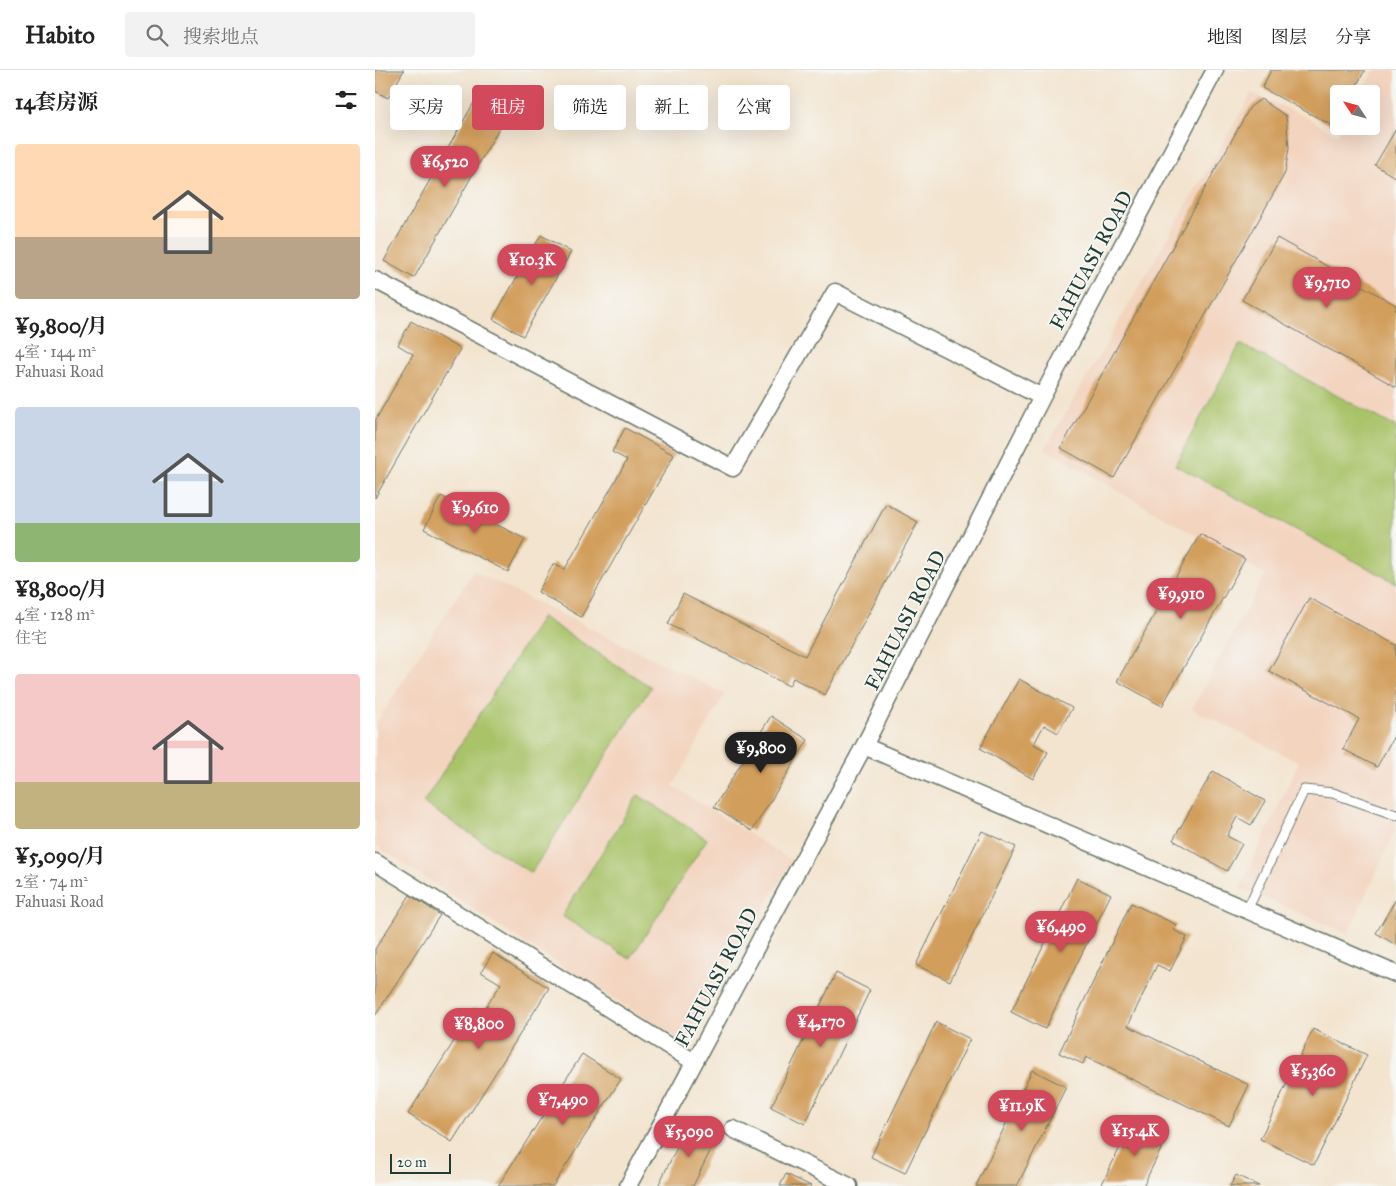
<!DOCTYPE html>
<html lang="zh">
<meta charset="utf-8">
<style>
:root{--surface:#fff;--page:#f2f2f2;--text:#222;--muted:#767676;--line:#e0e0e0;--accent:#d1495b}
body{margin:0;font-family:"IM FELL Great Primer","Noto Serif SC",serif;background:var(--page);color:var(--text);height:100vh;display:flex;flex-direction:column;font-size:19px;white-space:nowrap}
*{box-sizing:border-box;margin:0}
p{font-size:16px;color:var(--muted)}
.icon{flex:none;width:28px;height:28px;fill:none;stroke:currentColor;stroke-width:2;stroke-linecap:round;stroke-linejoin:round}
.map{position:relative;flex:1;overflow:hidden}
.sheet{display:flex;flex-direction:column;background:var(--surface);width:375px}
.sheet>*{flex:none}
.banner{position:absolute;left:15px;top:15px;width:475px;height:45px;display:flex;gap:10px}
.needle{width:32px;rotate:306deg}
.fabs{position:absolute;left:955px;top:15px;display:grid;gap:10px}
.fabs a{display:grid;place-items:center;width:50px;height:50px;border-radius:5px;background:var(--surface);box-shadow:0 5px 20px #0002;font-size:25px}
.scale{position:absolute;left:15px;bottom:12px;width:61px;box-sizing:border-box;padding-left:5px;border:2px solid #1f3d34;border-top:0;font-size:14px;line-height:18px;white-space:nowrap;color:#1f3d34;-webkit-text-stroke:4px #f6f6f2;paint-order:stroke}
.price{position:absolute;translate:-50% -42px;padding:0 11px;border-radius:18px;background:var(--accent);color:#fff;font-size:16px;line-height:32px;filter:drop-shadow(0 1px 2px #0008)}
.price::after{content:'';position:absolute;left:50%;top:30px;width:15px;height:11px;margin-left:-8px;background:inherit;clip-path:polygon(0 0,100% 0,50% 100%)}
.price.selected{background:#222;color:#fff}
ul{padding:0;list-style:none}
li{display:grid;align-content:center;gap:10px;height:265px;padding:0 15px}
li span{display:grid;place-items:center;height:155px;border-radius:5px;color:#555}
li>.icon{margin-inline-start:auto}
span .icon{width:90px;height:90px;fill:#fffc;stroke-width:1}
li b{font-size:21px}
h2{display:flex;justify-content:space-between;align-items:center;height:60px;padding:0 15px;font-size:21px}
.chip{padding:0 18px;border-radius:5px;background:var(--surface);box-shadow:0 5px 20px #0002;font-size:18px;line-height:45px}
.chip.selected{background:var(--accent);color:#fff}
header{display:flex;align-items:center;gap:30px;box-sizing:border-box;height:70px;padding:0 25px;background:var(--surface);border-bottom:1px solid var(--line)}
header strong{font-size:24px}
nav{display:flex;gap:28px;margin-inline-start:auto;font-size:18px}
.search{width:350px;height:45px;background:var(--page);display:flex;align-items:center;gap:12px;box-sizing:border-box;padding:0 18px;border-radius:5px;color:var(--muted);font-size:19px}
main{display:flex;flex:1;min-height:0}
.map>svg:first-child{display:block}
</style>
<header>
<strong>Habito</strong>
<div class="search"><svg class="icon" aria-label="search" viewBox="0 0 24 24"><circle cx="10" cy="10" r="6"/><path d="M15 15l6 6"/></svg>搜索地点</div>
<nav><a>地图</a><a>图层</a><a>分享</a></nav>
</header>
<main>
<section class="sheet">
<h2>14套房源<svg class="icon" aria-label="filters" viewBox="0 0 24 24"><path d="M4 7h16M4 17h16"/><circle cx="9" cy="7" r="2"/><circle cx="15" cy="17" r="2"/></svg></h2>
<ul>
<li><span style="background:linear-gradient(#ffd9b3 60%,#b9a48a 0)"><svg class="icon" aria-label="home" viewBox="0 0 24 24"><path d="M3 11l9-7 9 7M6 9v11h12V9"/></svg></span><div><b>¥9,800/月</b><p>4室 · 144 m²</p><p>Fahuasi Road</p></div></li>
<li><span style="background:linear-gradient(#c9d6e8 75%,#8fb573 0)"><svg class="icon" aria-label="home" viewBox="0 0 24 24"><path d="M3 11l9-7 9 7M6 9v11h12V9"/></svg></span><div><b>¥8,800/月</b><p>4室 · 128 m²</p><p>住宅</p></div></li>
<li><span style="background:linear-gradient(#f6c9c9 70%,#c2b280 0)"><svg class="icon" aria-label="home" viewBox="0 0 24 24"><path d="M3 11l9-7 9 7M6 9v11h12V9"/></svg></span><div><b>¥5,090/月</b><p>2室 · 74 m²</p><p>Fahuasi Road</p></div></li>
</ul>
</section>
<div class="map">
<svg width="1021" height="1116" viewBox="0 0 1021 1116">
<rect width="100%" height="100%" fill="#f6f6f2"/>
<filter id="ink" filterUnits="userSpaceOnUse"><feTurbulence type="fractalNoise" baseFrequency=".02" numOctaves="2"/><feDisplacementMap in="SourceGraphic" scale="10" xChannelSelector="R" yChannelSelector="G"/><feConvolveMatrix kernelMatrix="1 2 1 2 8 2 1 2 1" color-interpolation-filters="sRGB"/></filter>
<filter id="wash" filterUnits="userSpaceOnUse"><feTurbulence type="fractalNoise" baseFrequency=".0096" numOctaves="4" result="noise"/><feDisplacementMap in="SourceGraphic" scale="20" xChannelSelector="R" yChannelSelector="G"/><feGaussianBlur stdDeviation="1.12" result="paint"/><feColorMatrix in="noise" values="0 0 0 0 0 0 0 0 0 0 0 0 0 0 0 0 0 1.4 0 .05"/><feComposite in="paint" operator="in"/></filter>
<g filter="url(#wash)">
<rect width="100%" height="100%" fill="#f3e4cf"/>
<path fill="#f3d4bf" d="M999,0H1021V760L973,863L865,818L924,692L817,639L890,505L670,379L877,23L934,48L947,57L963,65L967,56H996V24H985Z
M98,501L350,624L298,716L417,791L310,973L150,873L0,775V655Z"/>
<path fill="#a9c369" stroke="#64804e" d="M865,274L1021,357V513L800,395Z
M167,547L276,617L156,803L48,733Z
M263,725L332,769L255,889L187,846Z"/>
<g id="blocks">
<path fill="#d29e5b" d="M0,0H29L13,28L0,21Z
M896,0H990L977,24H964V46L958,56L887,18Z
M102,27L132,44L39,208L9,191Z
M886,29L911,46L914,78L910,103L739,408L686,378L875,37Z
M1021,59V108L1000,95Z
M166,165L196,182L148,266L118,249Z
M902,168L1021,235V317L867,230Z
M36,251L85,279L0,428V351L38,284L23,275Z
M250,358L299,385L206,547L163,522L179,493L190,499L252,390L237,382Z
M66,426L150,469L133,502L49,459Z
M511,434L543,452L450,625L418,608L414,616L293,554L308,524L430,586Z
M825,464L870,489L787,636L742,611Z
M934,528L1021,575V662L1002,697L968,679L984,649L894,601Z
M644,609L697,638L683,663L669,655L659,674L673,682L658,709L605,678Z
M396,646L433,670L377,761L339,737Z
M838,701L890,731L876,755L862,747L852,766L867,774L852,801L798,770Z
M607,761L641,777L575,911L541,895Z
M702,808L736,824L670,959L636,942Z
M35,825L65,845L0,946V879Z
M1021,829V875L1001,863Z
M756,833L802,855L799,860L812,867L795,901L782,895L753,956L874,1015L854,1056L711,987L708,994L684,983Z
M118,883L174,918L77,1072L33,1044L100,938L107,943L126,914L106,902Z
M461,903L495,920L430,1054L396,1037Z
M561,952L595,969L530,1103L496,1087Z
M938,959L992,985L939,1095L885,1069Z
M207,984L246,1009L178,1116H123Z
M657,1000L691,1017L642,1116H601Z
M758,1051L792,1067L768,1116H726Z
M314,1053L342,1067L318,1116H283Z
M411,1104L436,1116H405Z
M861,1105L884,1116H855Z"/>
</g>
</g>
<g filter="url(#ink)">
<use href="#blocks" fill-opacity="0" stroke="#69776a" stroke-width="1"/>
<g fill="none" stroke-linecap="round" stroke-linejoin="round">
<defs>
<path id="service" d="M872,840L929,720L958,723L1021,745"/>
<path id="minor" d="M0,210L358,398L460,222L667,327
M489,676L1021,904
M0,792L319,992
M358,1059L474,1116
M253,1116L489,676L667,327L840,0"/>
</defs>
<use href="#service" stroke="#69776a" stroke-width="11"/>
<use href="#minor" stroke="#69776a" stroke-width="19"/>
<use href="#service" stroke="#fff" stroke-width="9"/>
<use href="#minor" stroke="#fff" stroke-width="16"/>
</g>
</g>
<g text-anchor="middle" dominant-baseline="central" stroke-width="4" stroke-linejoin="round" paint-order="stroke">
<g font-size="20" fill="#1f3d34" stroke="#f6f6f2">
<text transform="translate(716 190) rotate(-62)">FAHUASI ROAD</text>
<text transform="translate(530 550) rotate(-63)">FAHUASI ROAD</text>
<text transform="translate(341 907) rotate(-62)">FAHUASI ROAD</text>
</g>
</g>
</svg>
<div class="fabs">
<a><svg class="needle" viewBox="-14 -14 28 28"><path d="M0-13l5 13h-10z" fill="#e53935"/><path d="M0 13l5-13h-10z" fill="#767676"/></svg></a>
</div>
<div class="scale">20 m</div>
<b class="price" style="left:70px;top:118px">¥6,520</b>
<b class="price" style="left:157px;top:216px">¥10.3K</b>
<b class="price" style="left:952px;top:239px">¥9,710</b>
<b class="price" style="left:100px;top:464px">¥9,610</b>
<b class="price" style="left:806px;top:550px">¥9,910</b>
<b class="price selected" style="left:386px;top:704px">¥9,800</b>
<b class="price" style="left:686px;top:883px">¥6,490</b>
<b class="price" style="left:446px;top:978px">¥4,170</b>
<b class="price" style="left:104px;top:980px">¥8,800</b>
<b class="price" style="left:938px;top:1027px">¥5,360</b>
<b class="price" style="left:188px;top:1056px">¥7,490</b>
<b class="price" style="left:647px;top:1062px">¥11.9K</b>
<b class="price" style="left:760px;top:1087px">¥15.4K</b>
<b class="price" style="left:314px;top:1088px">¥5,090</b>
<div class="banner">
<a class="chip">买房</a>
<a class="chip selected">租房</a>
<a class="chip">筛选</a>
<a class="chip">新上</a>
<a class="chip">公寓</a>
</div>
</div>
</main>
